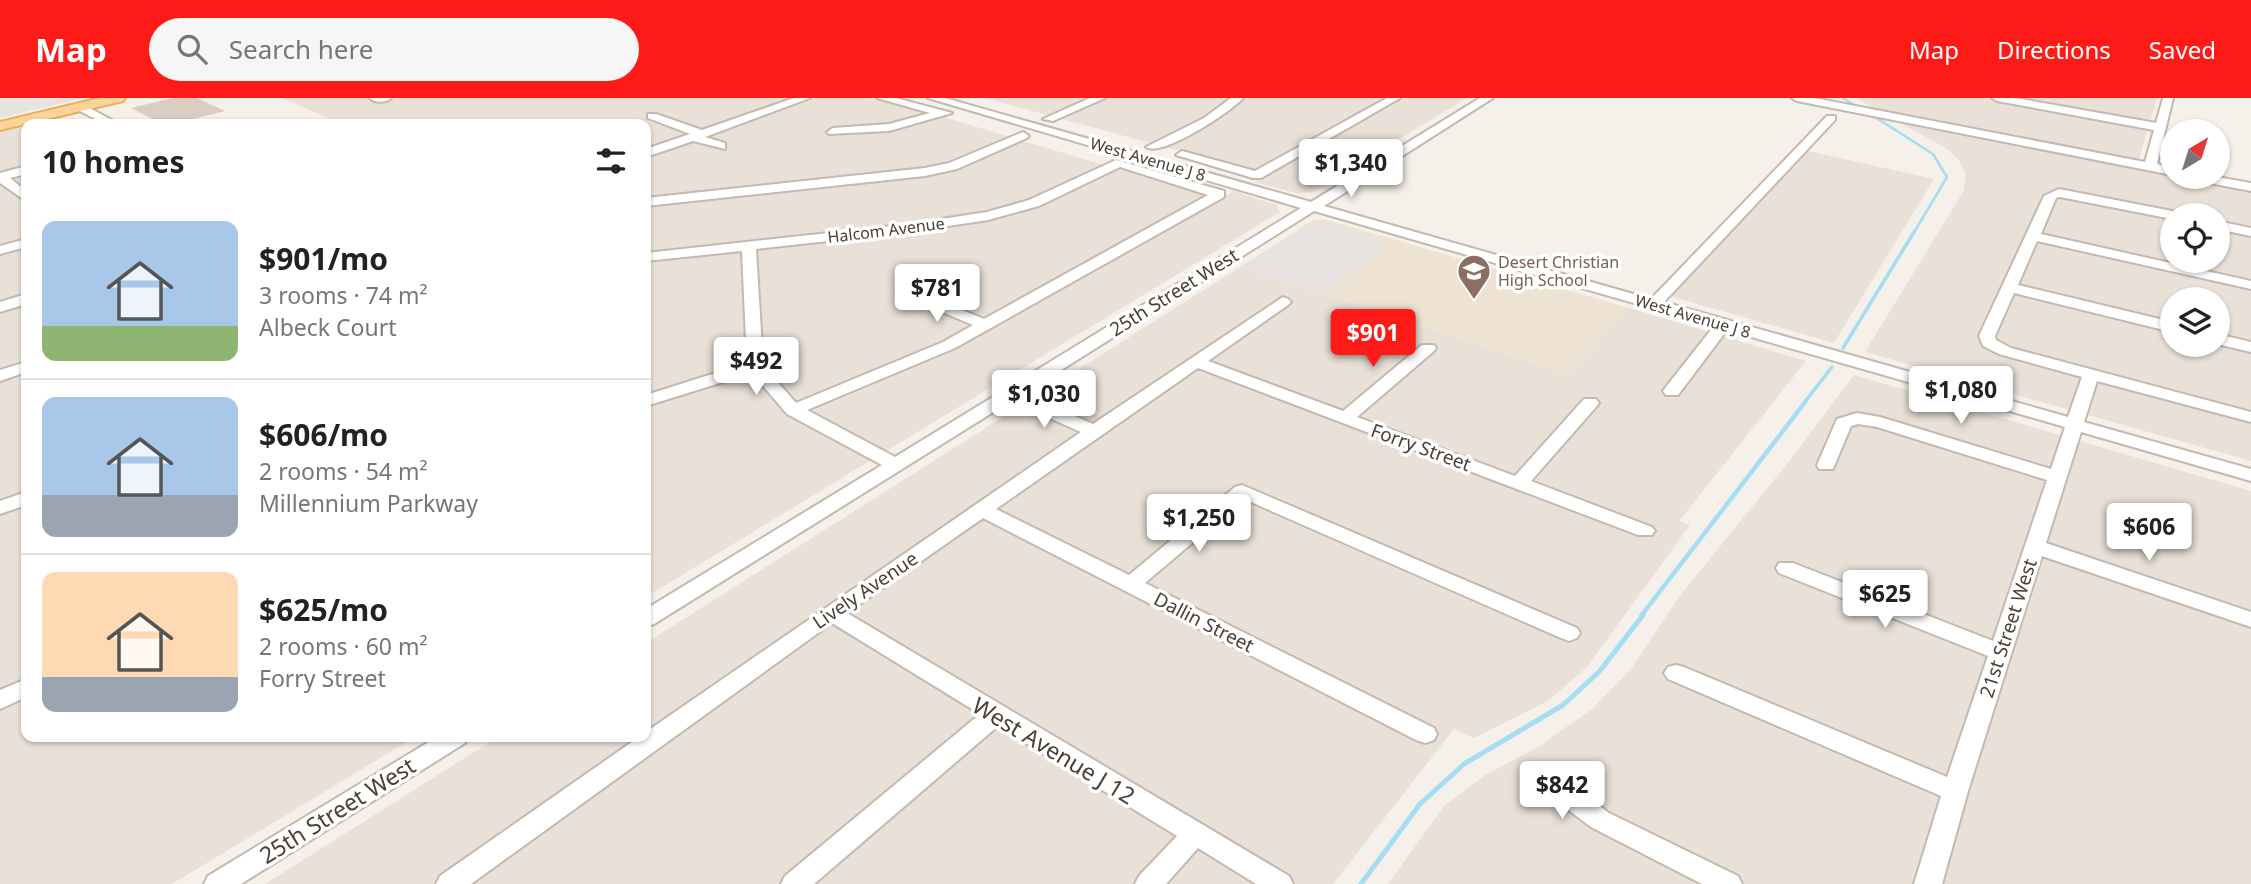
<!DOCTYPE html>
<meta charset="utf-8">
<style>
:root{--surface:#fff;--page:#f6f6f6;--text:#222;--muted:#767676;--line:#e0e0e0;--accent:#fe1b17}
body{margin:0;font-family:"Noto Sans",sans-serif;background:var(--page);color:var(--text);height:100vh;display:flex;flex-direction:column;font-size:26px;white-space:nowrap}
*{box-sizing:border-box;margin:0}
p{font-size:23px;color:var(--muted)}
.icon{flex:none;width:38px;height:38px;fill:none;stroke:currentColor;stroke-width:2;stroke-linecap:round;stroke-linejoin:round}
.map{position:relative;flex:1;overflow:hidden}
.panel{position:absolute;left:21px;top:21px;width:630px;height:623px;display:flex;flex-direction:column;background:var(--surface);border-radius:14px;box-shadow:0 2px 5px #0004}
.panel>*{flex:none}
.needle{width:46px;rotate:38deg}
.buttons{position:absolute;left:2160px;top:21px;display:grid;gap:14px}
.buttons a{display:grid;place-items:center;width:70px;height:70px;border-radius:50%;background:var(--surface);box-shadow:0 2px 5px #0004;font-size:35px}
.price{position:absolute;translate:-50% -60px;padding:0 16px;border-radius:7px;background:#fff;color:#222;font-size:23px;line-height:46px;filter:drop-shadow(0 2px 4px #0008)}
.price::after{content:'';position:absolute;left:50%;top:42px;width:21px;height:16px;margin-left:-10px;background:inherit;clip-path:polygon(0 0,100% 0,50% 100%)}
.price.active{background:var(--accent);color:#fff}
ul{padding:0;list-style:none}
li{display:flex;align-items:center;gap:21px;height:175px;padding:0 21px}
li+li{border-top:2px solid var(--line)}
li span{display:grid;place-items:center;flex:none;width:196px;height:140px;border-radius:14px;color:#555}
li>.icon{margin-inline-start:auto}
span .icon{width:84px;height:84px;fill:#fffc;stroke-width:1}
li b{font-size:30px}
h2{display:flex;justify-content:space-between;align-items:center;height:84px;padding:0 21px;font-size:30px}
header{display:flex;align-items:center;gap:42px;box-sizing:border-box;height:98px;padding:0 35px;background:var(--accent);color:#fff}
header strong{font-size:33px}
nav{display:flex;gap:38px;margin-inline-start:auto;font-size:24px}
.search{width:490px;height:63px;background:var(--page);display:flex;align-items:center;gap:18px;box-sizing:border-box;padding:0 24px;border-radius:38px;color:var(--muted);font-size:26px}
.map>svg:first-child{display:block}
</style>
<header>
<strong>Map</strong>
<div class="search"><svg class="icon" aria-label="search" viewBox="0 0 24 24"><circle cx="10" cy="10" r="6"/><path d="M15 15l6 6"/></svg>Search here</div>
<nav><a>Map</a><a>Directions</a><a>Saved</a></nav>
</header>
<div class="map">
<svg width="2251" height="786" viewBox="0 0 2251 786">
<rect width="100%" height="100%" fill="#f5f0e9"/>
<path fill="#e9e1d7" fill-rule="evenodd" d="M282,0H862L900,6L1221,102L1233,93L1276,107L1280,114L646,499V26H342Z
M985,0H1467L1312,94L1296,95L1254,84L1268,77Z
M1857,0H2157L2139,61L1878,13Z
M1899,24L2251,92V363L1865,254L1963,94L1966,77L1959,62L1944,49ZM2172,117H2217V163H2172ZM2172,201H2217V247H2172Z
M26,28V639H415L172,786H0V34Z
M1804,52L1934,81L1834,245L1669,198Z
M1240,169L1568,276L1629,210L1806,263L1679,423L1690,427L1587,569L1548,603L1474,640L1454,631L1333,786H265L498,639H646V545Z
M1854,277L2251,393V786H1388L1444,708L1484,678L1541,647L1592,611L1631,571L1678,500L1791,361Z"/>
<path fill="#eee3d3" d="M1313,122H1327L1629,210L1568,276L1240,169Z"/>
<path fill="#e6e3e1" d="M0,0H83L0,20Z
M1331,126L1378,141L1388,149L1323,196L1240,169L1307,129Z"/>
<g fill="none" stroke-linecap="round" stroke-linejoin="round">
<path stroke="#a5ddf2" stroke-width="2.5" d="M1843,0L1857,9
M1875,19L1933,56L1947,79L1913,136"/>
<path stroke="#a5ddf2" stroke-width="3.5" d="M1843,250L1914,134
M1804,305L1832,269"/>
<path stroke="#a5ddf2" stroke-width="4.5" d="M1641,518L1806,303"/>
<path stroke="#a5ddf2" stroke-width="5" d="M1361,786L1420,706L1464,666L1563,607L1599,574L1643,517"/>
</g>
<path fill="#dacdc1" d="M173,0H197L225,13L174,26H162L131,10Z"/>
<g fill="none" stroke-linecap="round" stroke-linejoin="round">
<defs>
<path id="minor" d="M370,0H391C387,5 374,5 370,0Z
M794,0H810L705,39L725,45V51L693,43L646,59V51L690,36L648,20V16H656L702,32Z
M877,0H896L952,15L889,33L829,36L827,34L833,30L889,26L930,15Z
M928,0H945L1311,104L1480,0H1493L1324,108L1651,201L1827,18H1835V22L1664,204L2068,319L2082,279L1999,256L1983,248L1979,238L2044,98L2059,91L2177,114L2179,117H2172V121L2060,99L2056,100L2041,136L2251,183V191L2037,143L2018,187L2172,224V234L2014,195L1995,238L1996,242L2011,250L2251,314V324L2097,283L2084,324L2251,371V383L2081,334L2046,445L2251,514V529L2042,458L1968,693L1942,786H1914L1941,698L1668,581L1664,575L1668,569L1676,567L1684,569L1947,679L1988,558L1779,475L1776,470L1779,465H1793L1993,543L2047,382L1877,329L1858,326L1851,328L1833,371H1819L1817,367L1837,321L1857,315L1880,319L2051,371L2065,329L1727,232L1678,297H1666L1663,293L1666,289L1714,228L1314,113L1023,296L1093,326L1283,199L1288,201L1291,204L1288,207L1208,263L1343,313L1422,247H1434L1436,250L1434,253L1357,319L1515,378L1584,301H1596L1599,305L1596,309L1531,383L1652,429L1655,433L1652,437H1638L1198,270L996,411L1129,477L1235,389L1242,387L1577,530L1580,535L1577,540L1569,543L1561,540L1244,401L1145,485L1434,630L1437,636L1434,642L1425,645L1416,642L983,420L847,515L1289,778L1293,786H1256L1198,750L1166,786H1135L1139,778L1177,738L998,628L814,786H781L785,778L980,616L832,525L471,786H436L440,778L639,639H646V634L1081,334L1011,303L654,526L646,528V511L882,367L787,316L752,275L646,308V297L747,265L742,153L646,163V155L902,127L987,114L1029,102L1116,62L1224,93V99L955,250L807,312L895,359L1301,110ZM1120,69L1208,97L984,221L909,190H899L896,193L899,196L973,227L943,244L796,305L763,267L756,151L902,135L988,122L1039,108Z
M1090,0H1105L1053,23L1043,21Z
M1231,0H1243C1231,14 1161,60 1146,49L1204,20Z
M1387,0H1400L1261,80H1253L1176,57L1182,53L1255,73Z
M1792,0H1814L2145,64L2154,32L1997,3L1992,0H2015L2156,25L2163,0H2173L2157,66L2172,69V77L1797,3Z
M76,7H84L119,26H105L76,11Z
M434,23H447L453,26H428Z
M1023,34L1029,38L1027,40L957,71L925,78L646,108V100L925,70L949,65Z
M26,68V76L10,80L26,93V103L0,85V75Z
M2193,79H2217L2251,85V93L2199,83Z
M2217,123L2251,130V138L2217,131Z
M26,141V149L0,156V148Z
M26,196V206L0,214V204Z
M2217,236L2251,244V254L2217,246Z
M26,264V274L0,283V272Z
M26,394V407L0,416V403Z
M26,581V599L0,611V592Z
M437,639H468L465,645L241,786H204L208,778Z
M1552,676L1561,679L1609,715L1738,778L1742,786H1702L1591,729L1543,693L1539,686L1543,679Z"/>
<path id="major" d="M100,0H125L123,3L0,32V24Z"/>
</defs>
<use href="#minor" stroke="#c4b9ae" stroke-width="4"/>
<use href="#major" stroke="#e7af65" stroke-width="4"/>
<use href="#minor" fill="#fff" fill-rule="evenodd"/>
<use href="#major" fill="#ffd498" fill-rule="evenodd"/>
</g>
<defs>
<symbol id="school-pin" viewBox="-11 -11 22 30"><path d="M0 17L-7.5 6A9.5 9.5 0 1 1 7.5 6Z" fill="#8d6e63" stroke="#fff"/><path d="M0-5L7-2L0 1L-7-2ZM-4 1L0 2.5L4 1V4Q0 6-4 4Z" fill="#fff"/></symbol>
</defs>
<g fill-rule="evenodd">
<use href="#school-pin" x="1455" y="154" width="38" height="52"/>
</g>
<g text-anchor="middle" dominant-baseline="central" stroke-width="7" stroke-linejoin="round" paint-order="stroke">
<g font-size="16" fill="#494037" stroke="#fff">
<text transform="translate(1148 61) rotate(16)">West Avenue J 8</text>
<text transform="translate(886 132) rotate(-7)">Halcom Avenue</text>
<text transform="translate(1693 218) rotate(16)">West Avenue J 8</text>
</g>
<g font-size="16" fill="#785e54" stroke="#fff" text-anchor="start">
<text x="1498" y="164">Desert Christian<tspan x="1498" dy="18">High School</tspan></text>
</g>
<g font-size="19" fill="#494037" stroke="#fff">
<text transform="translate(1174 194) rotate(-32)">25th Street West</text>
<text transform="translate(1421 349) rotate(20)">Forry Street</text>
<text transform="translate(865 492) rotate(-34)">Lively Avenue</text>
<text transform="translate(1204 524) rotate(27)">Dallin Street</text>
<text transform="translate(2008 530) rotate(-72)">21st Street West</text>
</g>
<g font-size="23" fill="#494037" stroke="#fff">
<text transform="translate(1054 652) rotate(31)">West Avenue J 12</text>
<text transform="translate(337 712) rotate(-32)">25th Street West</text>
</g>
</g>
</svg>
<div class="buttons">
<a><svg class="needle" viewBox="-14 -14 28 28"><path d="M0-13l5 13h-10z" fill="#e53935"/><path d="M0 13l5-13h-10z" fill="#767676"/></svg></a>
<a><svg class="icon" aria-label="locate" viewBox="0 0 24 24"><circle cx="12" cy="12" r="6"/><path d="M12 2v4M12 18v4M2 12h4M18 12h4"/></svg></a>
<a><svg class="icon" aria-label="layers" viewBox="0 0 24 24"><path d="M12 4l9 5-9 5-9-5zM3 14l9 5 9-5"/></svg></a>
</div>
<b class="price" style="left:1351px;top:101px">$1,340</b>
<b class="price" style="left:937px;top:226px">$781</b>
<b class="price active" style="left:1373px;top:271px">$901</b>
<b class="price" style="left:756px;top:299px">$492</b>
<b class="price" style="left:1961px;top:328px">$1,080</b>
<b class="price" style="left:1044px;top:332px">$1,030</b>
<b class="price" style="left:1199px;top:456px">$1,250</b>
<b class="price" style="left:2149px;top:465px">$606</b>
<b class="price" style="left:1885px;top:532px">$625</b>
<b class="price" style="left:1562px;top:723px">$842</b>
<section class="panel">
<h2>10 homes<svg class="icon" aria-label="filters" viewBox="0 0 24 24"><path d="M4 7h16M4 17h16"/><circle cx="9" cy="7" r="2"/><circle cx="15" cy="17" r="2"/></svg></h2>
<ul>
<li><span style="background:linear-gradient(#a9c7e8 75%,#8fb573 0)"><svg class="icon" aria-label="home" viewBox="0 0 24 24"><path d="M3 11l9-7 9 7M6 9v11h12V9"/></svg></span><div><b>$901/mo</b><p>3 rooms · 74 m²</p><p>Albeck Court</p></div></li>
<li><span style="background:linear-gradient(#a9c7e8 70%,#9aa5b1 0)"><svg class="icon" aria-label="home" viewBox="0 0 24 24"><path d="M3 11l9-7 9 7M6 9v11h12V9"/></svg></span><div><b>$606/mo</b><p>2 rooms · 54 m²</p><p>Millennium Parkway</p></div></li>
<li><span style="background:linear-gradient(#ffd9b3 75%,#9aa5b1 0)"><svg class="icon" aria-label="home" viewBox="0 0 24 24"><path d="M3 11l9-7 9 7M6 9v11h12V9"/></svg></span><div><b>$625/mo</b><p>2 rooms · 60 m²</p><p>Forry Street</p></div></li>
</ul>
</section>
</div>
